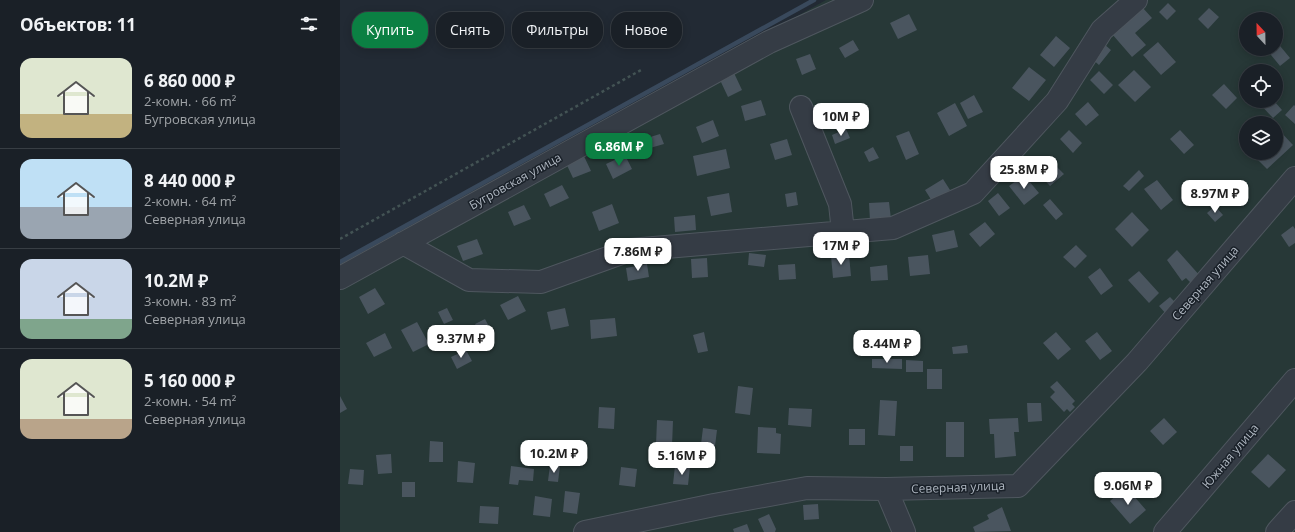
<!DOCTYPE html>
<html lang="ru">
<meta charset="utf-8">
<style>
:root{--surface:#1a2027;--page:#272d33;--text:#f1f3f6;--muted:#9fa3a7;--line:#383e44;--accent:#0b8043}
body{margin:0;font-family:"Open Sans",sans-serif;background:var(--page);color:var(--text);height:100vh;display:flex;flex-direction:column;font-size:15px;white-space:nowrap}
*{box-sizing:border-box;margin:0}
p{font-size:13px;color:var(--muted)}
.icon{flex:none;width:22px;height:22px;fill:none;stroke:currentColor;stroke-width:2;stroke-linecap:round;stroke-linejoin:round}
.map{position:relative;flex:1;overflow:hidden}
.side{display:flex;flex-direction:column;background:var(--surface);width:340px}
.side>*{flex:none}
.guide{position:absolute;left:12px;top:12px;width:380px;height:36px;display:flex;gap:8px}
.needle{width:26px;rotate:338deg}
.buttons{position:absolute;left:899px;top:12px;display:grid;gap:8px}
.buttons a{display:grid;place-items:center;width:44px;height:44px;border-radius:50%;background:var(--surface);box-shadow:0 2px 10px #0003,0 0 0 1px var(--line);font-size:20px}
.price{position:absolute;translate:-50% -34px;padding:0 9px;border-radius:8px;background:#fff;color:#222;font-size:13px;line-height:26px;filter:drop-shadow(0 1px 2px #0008)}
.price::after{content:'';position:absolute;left:50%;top:24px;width:12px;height:9px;margin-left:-6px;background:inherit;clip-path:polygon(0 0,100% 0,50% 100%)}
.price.active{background:var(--accent);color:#fff}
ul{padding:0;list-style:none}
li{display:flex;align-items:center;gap:12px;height:100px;padding:0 20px}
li+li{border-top:1px solid var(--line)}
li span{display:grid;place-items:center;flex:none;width:112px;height:80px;border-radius:12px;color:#555}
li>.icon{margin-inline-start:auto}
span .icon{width:48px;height:48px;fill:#fffc;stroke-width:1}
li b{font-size:17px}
h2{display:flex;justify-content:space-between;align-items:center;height:48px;padding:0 20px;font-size:17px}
.tag{padding:0 14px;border-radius:16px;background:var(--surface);box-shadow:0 2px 10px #0003,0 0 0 1px var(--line);font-size:14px;line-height:36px}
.tag.active{background:var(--accent);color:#fff}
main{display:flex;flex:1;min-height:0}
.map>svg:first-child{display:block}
</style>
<main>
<section class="side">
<h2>Объектов: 11<svg class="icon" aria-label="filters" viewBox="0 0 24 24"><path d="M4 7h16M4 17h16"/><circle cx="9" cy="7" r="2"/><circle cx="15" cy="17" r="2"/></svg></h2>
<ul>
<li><span style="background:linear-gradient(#dfe7d0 70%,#c2b280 0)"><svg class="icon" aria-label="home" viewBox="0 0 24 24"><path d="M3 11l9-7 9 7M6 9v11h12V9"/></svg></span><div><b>6 860 000 ₽</b><p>2-комн. · 66 m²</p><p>Бугровская улица</p></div></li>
<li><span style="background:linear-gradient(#bfe0f5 60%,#9aa5b1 0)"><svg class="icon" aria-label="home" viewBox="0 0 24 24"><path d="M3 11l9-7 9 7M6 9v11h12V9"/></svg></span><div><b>8 440 000 ₽</b><p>2-комн. · 64 m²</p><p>Северная улица</p></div></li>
<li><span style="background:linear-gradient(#c9d6e8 75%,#7fa58c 0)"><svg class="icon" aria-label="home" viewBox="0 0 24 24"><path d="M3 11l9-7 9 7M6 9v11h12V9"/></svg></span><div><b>10.2M ₽</b><p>3-комн. · 83 m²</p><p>Северная улица</p></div></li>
<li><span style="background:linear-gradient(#dfe7d0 75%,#b9a48a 0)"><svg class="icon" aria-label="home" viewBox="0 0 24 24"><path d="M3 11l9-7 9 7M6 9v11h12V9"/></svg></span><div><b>5 160 000 ₽</b><p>2-комн. · 54 m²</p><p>Северная улица</p></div></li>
</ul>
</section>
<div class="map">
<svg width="955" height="532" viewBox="0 0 955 532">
<rect width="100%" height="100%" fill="#222a34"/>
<path fill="#273837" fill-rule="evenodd" d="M486,0H955V532H0V271ZM906,19H936V49H906ZM906,71H936V101H906ZM906,123H936V153H906Z"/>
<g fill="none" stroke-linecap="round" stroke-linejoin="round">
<path stroke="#39495c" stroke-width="4.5" d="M0,262L474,0"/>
</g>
<path fill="#4a555f" d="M828,3L836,11L827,20L819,12Z
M802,7L812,18L795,33L806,45L792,57L772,34Z
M869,8L879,17L868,29L858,19Z
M569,14L577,30L558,39L550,23Z
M716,36L730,48L714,67L700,55Z
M513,40L519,50L505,58L499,48Z
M936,41L950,58L940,66L926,49H936Z
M818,42L836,62L821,75L803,55Z
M764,44L771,50L759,65L751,58Z
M470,54L476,69L462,75L456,59Z
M689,67L706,80L689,101L672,88Z
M794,70L811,87L795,102L778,85Z
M759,71L773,85L764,94L750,80Z
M394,73L402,90L388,97L380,80Z
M884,84L897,98L886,109L872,95Z
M634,95L643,112L628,119L620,103Z
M421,100L426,115L405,121L401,106Z
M917,101H934L942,110L933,118Z
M748,102L759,115L746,126L735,114Z
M615,103L627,126L609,136L597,113Z
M954,105L955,106V124L945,115Z
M373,120L379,136L362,143L356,127Z
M506,129L510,138L495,144L492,135Z
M938,129L953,145L927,169L911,153H936V131Z
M729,130L742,143L733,153L720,139Z
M840,130L854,145L844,154L830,139Z
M569,131L579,154L566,160L556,136Z
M320,134L324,144L310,148L307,138Z
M447,139L452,155L435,160L430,144Z
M533,147L539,158L529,162L524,152Z
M386,149L390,168L357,176L353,156Z
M242,152L251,171L233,178L224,159Z
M285,155L292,169L273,179L266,164Z
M711,161L724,174L710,186L698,173Z
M799,170L804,176L789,191L783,186Z
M684,175L699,193L684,205L669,186Z
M603,179L610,190L592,201L585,190Z
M817,180L833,200L821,210L804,189Z
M222,185L229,198L210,207L204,194Z
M456,192L458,205L447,207L445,194Z
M389,193L392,212L371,216L367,197Z
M658,193L670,208L659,216L648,201Z
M710,199L723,214L716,220L703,205Z
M549,202L551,219L530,221L529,203Z
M272,204L279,223L259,231L252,212Z
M184,205L191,219L174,226L168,212Z
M875,206L883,215L875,222L867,213Z
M792,212L809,230L792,247L775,229Z
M355,215L356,230L335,232L334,217Z
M645,222L655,234L640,247L629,234Z
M953,226L955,229V243L949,247L941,235Z
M614,230L618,247L596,252L592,235Z
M137,239L143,254L123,261L117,246Z
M736,245L747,256L735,268L723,257Z
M837,250L861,277L853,285L846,278L842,281L827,260Z
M409,253L426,255L424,267L408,265Z
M509,255L511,276L493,278L491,256Z
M588,255L590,274L570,276L568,257Z
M367,258L368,277L352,278L351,259Z
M307,264L309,277L288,281L286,268Z
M455,264L456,279L439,280L438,265Z
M547,265L548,280L531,281L530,267Z
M760,268L773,286L761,295L748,277Z
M799,271L819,293L809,303L788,280Z
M35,288L45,304L28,314L19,297Z
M178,296L186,311L168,320L160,305Z
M830,297L839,306L827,315L819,306Z
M107,308L113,320L104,324L98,312Z
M225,308L229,326L211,330L207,312Z
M275,318L277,336L251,339L250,320Z
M145,319L154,336L144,341L135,324Z
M77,322L89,344L73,352L61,330Z
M364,332L368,351L358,353L353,335Z
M716,332L731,349L718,360L703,343Z
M757,332L772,351L760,360L745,341Z
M45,333L52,348L34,357L26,343Z
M627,345L628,353L613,354L612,347Z
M525,346H539V355H524Z
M126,350L132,361L117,369L111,357Z
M532,359H562V369L532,368Z
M566,360L583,361V372H566Z
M587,369H602V389H587Z
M717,381L735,401L732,404L735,407L730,412L727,409L724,412L710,397L715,392L710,387Z
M398,386L413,388L410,415L395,413Z
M0,396L7,409L0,413Z
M540,400L557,401L555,436L538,435Z
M687,403H701L702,421L688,422Z
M259,407L275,408L274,429L258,428Z
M449,408L472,409L471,427L448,425Z
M678,418L679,432H674L676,456L655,458L654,434H650L649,419Z
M824,418L837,432L823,445L810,431Z
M317,420L333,421L332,446L316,445Z
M606,422H624V457H606Z
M418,427L436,428V433L441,434L440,454L417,453Z
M363,428L377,430L374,454L360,452Z
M509,429H525V445H509Z
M90,441L103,442V462H89Z
M560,446H573V461H560Z
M51,454L52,473L38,474L36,455Z
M928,454L946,470L929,488L911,472Z
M118,461L135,463L133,483L117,482Z
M210,465L220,466L218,482L208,481Z
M171,466L194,469L193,481L179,480L178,485L169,484Z
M335,466L350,467L348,485L333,484Z
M281,467L297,469L295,487L279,485Z
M10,469L24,470L23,485L8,484Z
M62,482H75V497H62Z
M786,487L806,510L790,524L770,501Z
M225,491L240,493L237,514L223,512Z
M195,496L212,499L210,517L193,515Z
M478,504L479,519L464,520L463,505Z
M140,506L159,507L158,524L139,523Z
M662,507L671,531L635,532L633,527L649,519L647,515Z
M429,514L436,529L435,532H424L418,519Z
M407,524L410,532H394L393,529Z"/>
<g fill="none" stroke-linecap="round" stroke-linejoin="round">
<defs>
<path id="minor" d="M461,107L500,204L503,232
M63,243L129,280L201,282L290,250L553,228L633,193L717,101L762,30L796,0
M0,278L429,42L522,0
M546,489L564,532
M245,532L374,505L467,488L546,489L678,486L797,362L955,178
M825,532L955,380
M937,532L955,512"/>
</defs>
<use href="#minor" stroke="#4f575f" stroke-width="24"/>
<path stroke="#435354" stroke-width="2.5" stroke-dasharray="3 3" stroke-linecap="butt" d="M0,239L301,70"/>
<use href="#minor" stroke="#353c45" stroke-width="22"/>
</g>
<g text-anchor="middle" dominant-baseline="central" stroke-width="3" stroke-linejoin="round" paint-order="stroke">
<g font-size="12" fill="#afb7c1" stroke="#1a2129">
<text transform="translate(175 181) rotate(-29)">Бугровская улица</text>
<text transform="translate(865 283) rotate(-49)">Северная улица</text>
<text transform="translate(890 456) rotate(-50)">Южная улица</text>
<text transform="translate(618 487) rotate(-2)">Северная улица</text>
</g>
</g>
</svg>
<div class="buttons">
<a><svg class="needle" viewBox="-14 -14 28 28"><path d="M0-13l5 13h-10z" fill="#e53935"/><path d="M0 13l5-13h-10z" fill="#9fa3a7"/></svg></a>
<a><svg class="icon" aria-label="locate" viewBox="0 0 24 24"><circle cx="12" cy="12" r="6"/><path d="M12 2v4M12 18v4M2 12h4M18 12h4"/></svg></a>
<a><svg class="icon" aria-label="layers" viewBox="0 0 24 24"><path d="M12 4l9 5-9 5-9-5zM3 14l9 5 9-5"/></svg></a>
</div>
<b class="price" style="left:501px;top:137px">10M ₽</b>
<b class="price active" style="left:279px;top:167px">6.86M ₽</b>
<b class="price" style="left:684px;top:190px">25.8M ₽</b>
<b class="price" style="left:875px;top:214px">8.97M ₽</b>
<b class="price" style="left:501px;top:266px">17M ₽</b>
<b class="price" style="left:298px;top:272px">7.86M ₽</b>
<b class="price" style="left:121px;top:359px">9.37M ₽</b>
<b class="price" style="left:547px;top:364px">8.44M ₽</b>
<b class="price" style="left:214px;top:474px">10.2M ₽</b>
<b class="price" style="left:342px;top:476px">5.16M ₽</b>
<b class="price" style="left:788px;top:506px">9.06M ₽</b>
<div class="guide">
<a class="tag active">Купить</a>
<a class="tag">Снять</a>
<a class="tag">Фильтры</a>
<a class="tag">Новое</a>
</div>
</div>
</main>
